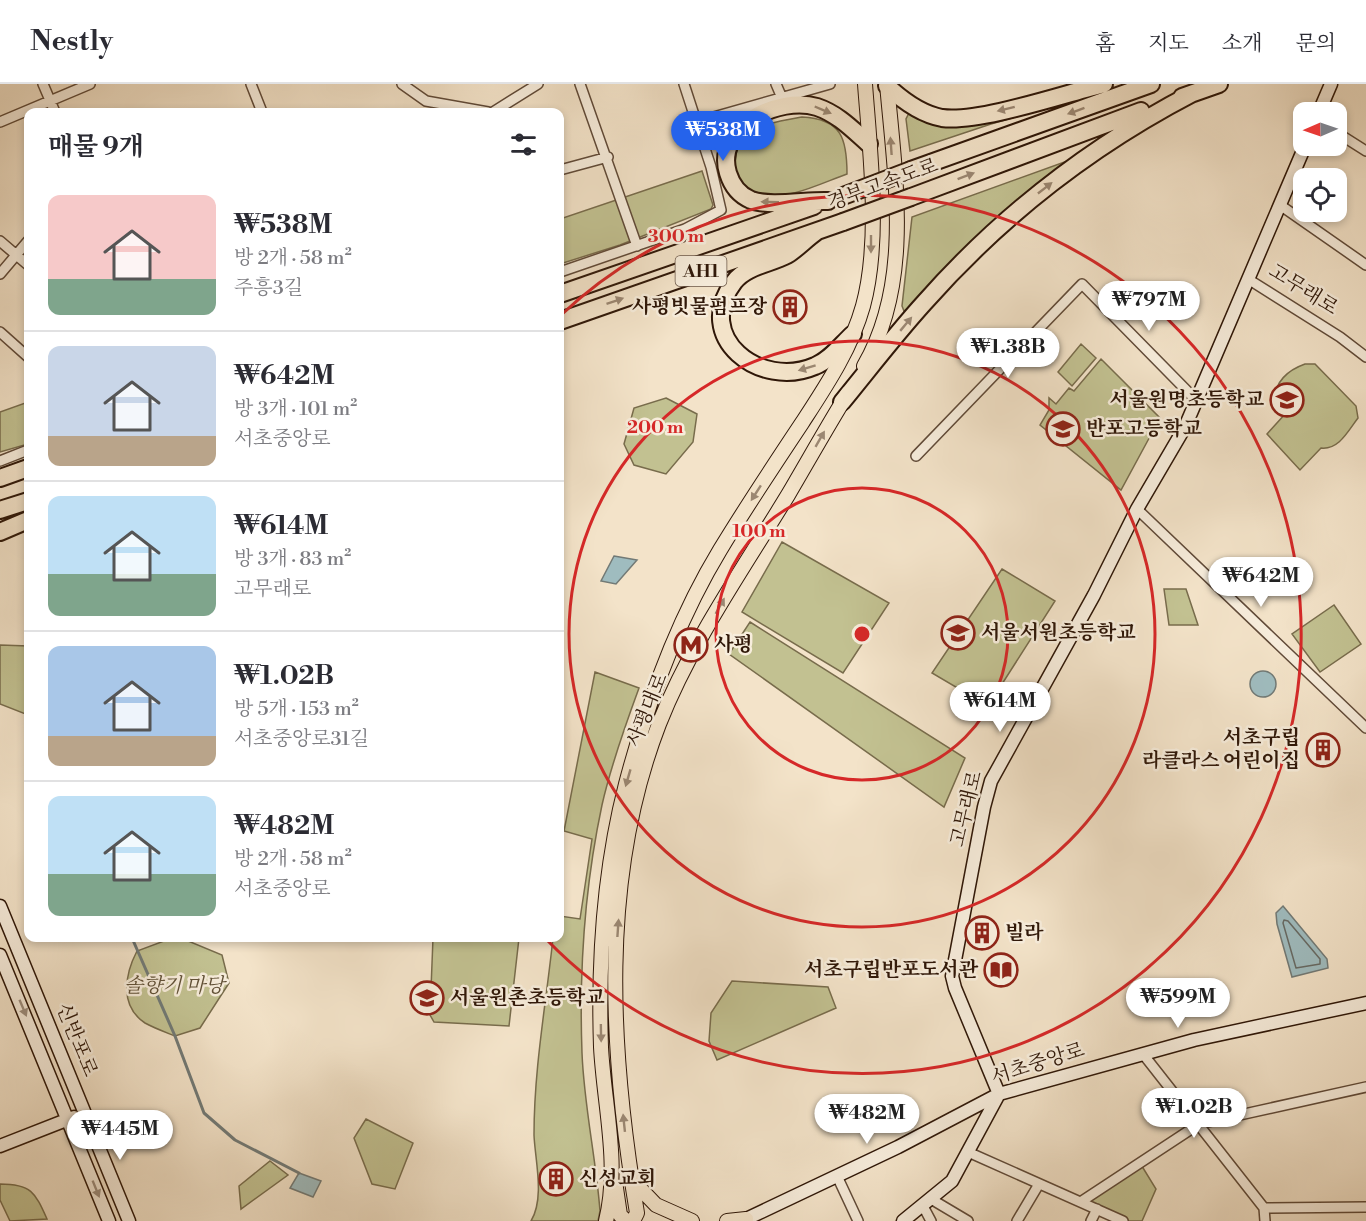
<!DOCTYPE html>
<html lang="ko">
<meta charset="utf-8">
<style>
:root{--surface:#fff;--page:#f2f2f3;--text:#2b2b33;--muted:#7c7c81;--line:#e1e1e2;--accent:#2563eb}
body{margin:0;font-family:"Libre Bodoni","Noto Serif KR",serif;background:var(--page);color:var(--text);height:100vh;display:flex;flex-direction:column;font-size:22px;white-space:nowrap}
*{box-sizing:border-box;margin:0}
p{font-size:20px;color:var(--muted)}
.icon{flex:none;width:33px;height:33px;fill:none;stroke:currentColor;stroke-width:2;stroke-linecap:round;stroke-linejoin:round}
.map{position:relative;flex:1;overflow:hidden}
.drawer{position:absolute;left:24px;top:24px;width:540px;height:834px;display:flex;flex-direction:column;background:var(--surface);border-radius:12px;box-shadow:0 3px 9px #0003}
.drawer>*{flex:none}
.needle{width:39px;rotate:268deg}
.tools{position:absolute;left:1293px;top:18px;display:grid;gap:12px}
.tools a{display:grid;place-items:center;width:54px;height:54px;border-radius:12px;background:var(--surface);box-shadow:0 3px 9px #0003;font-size:30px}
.price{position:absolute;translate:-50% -51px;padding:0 14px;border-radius:21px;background:#fff;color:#222;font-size:20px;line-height:39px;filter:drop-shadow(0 2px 3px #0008)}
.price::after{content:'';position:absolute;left:50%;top:36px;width:18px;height:14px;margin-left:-9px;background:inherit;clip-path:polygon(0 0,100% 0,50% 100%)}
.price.active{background:var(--accent);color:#fff}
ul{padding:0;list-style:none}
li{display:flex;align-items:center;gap:18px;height:150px;padding:0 24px}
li+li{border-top:2px solid var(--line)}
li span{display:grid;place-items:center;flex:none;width:168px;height:120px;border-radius:12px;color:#555}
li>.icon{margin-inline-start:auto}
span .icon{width:72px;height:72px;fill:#fffc;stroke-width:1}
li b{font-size:26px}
h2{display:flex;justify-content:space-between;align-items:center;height:72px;padding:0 24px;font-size:26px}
header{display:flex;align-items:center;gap:36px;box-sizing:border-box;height:84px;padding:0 30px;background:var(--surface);border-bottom:2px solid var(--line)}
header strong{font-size:28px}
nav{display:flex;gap:33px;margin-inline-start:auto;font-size:21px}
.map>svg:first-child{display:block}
</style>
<header>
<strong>Nestly</strong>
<nav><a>홈</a><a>지도</a><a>소개</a><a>문의</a></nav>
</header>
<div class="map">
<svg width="1366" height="1137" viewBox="0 0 1366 1137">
<rect width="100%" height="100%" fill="#f3e3c9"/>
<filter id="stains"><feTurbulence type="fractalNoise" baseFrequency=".00333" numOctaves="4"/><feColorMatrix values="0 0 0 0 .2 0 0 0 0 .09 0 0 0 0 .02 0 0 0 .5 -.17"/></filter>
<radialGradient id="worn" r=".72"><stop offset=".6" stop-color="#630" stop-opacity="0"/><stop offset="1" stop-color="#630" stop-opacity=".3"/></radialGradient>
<path fill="#c2c191" stroke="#786c4c" stroke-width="1.5" d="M1093,11L991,40L910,67L906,35L909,29L928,39L945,42Z
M802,33C842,35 847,55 847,90C819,100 790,116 759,111C734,107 729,72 743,55C755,40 785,36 802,33Z
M1084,71L920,216L904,227L902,222L912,133Z
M702,87L713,121L711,125L620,161L560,180V135Z
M1081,260L1096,274L1072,302L1058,288Z
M1101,275L1160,334L1121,406L1040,341L1049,326V314L1056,320L1069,304L1074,307Z
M1305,280H1315L1356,322L1358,334C1348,347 1339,366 1321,364L1300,386L1267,350L1286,329L1275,317C1274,298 1288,286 1305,280Z
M666,314L697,330L693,358L666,390L634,381L624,360L634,324Z
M28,318V360L0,368V328Z
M782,458L889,519L843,589L742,528Z
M1002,485L1055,517L988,622L932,589Z
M1164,505H1186L1198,541H1169Z
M1334,521L1361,560L1320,588L1292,550Z
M750,538L965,674L944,723L729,570Z
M0,561L28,562V631L0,620Z
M595,588L639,604C625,642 611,681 602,721C585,801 579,887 582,969C584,1022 596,1074 600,1127L598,1137H531C545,1114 535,1076 534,1051C534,984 546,920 553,854H560V832L580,835L592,755L564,747Z
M172,854H181L222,871L229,899L200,944L175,952C165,948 154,944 145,939C119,922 125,890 137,867Z
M433,854H519L509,942L434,938L430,931Z
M732,897L828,903L836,924L717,976L709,957L711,929Z
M366,1035L413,1059L395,1105L372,1100L354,1054Z
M270,1077L288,1091L241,1125L239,1102Z
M1140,1079L1156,1105L1142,1137H1123L1082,1117Z
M0,1100C31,1100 35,1108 47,1135L10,1137L0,1116Z"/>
<path fill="#9fbcbf" stroke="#727a76" stroke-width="1.5" d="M614,472L637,476L616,500L601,497Z
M1250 600a13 13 0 1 1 26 0a13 13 0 1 1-26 0Z
M1283,822L1327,875L1328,884L1292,893L1277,840L1276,829Z
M299,1089L321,1097L313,1113L290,1104Z"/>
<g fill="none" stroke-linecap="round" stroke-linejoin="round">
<path stroke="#676a64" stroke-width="1.5" d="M1284,836L1288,837L1320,875V880L1296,884L1283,839Z"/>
<path stroke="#727a76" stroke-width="3" d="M28,609L26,612L28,621
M132,854L175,952L204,1029L235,1056L299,1089"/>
<defs>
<path id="street" d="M43,0L55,28
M251,0L262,28
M402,0L426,17L488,28
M580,0L637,162
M776,0L782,14
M493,28L538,0
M0,38L90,0
M696,38L830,0
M1336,48L1366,67
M560,86L608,73
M1280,121L1366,181
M0,157L28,181
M560,188L685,145L721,126L711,83L684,0
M0,190L28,157
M1248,195L1340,253L1366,273
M0,248L28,273
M916,372L1082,200L1196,316
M0,377L28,366
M1137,425L1366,644
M1143,970L1264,1124
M968,1068L1123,1137
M837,1092L858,1137
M931,1115L968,1137
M1082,1117L1199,1040L1366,1003
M923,1122L931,1137
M1264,1124L1366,1123
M1264,1124L1265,1137
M1017,1137L1039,1100
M1091,1137L1097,1125"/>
<path id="secondary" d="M1319,28L1331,0
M0,822L129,1137
M0,871L109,1137
M0,1062L74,1033
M742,1137L898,1063L999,1010L1194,956L1366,919
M903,1137L952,1097L999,1010L955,904L952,892L984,723L991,697L1094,511L1137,425L1185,343L1305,62"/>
<path id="primary" d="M864,282C913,198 895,93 887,0
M633,1097L656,1121L692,1137
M616,1104L620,1131L626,1137
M606,1137C620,1080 604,1021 601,963C598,875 604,786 626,700C647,620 677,537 720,466C746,423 774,381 802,339C826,302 851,265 863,222C881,156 870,68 865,0
M633,1137L637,1129C610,968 599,795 659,640C691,559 743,485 788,411C808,377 827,343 848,309
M727,1137L746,1135"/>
<path id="highway" d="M887,2C902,16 920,30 942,34C979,39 1064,10 1104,0
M1182,13L1219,0
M911,86L1151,0
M911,113L1141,27
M828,117C807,116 770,123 751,116C739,111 732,102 728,89C714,43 779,11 817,23C838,30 853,46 869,60
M816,148C806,155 797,165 787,171C770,180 746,182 734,198C692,253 760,306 815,282C830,276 841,261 853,250
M560,210L814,122
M560,237L843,138
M842,318C869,285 895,251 924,219C1000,133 1091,62 1193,9
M0,394L28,384
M0,426L28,417
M0,448L28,436"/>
</defs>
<use href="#street" stroke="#604a38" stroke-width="12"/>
<use href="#secondary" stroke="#2f1708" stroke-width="15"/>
<use href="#primary" stroke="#2f1708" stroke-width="16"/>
<use href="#highway" stroke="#2f1708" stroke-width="20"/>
<use href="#street" stroke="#f7eddc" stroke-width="9"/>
<use href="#secondary" stroke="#f7eddc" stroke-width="12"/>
<use href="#primary" stroke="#f3e3c9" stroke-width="14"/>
<use href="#highway" stroke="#f3e3c9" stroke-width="16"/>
<defs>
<path id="highway-bridge" d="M843,112L911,86
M843,138L911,113"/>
</defs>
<use href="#highway-bridge" stroke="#2f1708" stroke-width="20" stroke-linecap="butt"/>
<use href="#highway-bridge" stroke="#f3e3c9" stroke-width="16"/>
</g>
<defs><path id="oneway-solid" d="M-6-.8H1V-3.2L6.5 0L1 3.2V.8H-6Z" transform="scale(1.5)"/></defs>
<g fill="#9b8772">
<use href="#oneway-solid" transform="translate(1006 25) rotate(166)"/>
<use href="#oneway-solid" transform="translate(823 26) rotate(23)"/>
<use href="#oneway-solid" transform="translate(1076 27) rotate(160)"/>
<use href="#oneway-solid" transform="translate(891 62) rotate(-94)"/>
<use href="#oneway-solid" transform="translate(966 92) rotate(-21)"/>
<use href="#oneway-solid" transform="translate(1045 104) rotate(-38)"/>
<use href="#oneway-solid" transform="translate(770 118) rotate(-179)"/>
<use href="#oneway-solid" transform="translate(871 160) rotate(90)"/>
<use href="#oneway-solid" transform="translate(615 217) rotate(-19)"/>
<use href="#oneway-solid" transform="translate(906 240) rotate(-50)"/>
<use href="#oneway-solid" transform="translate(807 284) rotate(163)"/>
<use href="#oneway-solid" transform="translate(820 355) rotate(-60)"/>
<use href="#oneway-solid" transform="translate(756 409) rotate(123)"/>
<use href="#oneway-solid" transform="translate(720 522) rotate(-61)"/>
<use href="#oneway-solid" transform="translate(628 694) rotate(106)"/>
<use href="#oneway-solid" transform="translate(618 844) rotate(-86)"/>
<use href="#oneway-solid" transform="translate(601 949) rotate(89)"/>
<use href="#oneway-solid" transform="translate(624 1039) rotate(-96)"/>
</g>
<g fill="#9d8d7d">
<use href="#oneway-solid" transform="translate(23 924) rotate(67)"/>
<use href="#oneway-solid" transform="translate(96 1105) rotate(68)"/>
</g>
<g fill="none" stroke="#d62828" stroke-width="3">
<circle cx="862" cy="550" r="146"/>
<circle cx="862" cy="550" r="293"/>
<path d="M560 232A439 439 0 1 1 546 855"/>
</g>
<defs>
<symbol id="building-ring" viewBox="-11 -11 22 22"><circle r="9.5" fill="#f7eddc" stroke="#8f2418" stroke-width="1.5"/><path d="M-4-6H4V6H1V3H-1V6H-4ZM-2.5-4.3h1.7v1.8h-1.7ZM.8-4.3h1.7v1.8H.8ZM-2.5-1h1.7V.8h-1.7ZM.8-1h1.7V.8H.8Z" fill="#8f2418"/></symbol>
<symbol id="school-ring" viewBox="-11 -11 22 22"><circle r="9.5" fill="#f7eddc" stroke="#8f2418" stroke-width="1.5"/><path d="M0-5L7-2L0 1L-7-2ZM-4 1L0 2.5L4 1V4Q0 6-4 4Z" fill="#8f2418"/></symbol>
<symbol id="metro-ring" viewBox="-11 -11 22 22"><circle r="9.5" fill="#f7eddc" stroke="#8f2418" stroke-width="1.5"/><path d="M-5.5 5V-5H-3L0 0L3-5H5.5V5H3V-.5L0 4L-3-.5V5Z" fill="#8f2418"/></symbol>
<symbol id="library-ring" viewBox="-11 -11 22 22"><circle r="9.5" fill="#f7eddc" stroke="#8f2418" stroke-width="1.5"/><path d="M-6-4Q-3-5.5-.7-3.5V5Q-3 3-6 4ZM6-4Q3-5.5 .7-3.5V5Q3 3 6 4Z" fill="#8f2418"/></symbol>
</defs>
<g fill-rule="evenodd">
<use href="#building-ring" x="771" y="204" width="38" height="38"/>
<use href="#school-ring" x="1268" y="297" width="38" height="38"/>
<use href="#school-ring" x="1044" y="326" width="38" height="38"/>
<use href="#school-ring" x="939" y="530" width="38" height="38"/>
<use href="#metro-ring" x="672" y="542" width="38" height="38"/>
<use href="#building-ring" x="1304" y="647" width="38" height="38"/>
<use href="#building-ring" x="963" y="830" width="38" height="38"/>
<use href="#library-ring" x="982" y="867" width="38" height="38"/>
<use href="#school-ring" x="408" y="895" width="38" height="38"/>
<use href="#building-ring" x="537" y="1076" width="38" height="38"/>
</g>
<g text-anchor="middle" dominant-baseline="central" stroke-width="5" stroke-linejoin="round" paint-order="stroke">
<rect fill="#f7eddc" stroke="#6b5748" stroke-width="1.5" x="675.5" y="172" width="51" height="30" rx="4.5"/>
<g font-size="18" font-weight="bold" fill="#2f1708">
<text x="701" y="187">AH1</text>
</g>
<g font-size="20" fill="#2f1708" stroke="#f7eddc">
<text transform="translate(883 101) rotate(-20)">경부고속도로</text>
<text transform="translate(1303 206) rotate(32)">고무래로</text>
<text transform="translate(648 626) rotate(-68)">사평대로</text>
<text transform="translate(967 725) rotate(-76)">고무래로</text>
<text transform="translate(76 956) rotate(68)">신반포로</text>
<text transform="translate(1038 980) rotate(-17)">서초중앙로</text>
</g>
<g font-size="20" font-weight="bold" fill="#2f1708" stroke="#f7eddc" text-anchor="start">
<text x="767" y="223" text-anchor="end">사평빗물펌프장</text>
<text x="1264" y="316" text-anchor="end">서울원명초등학교</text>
<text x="1086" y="345">반포고등학교</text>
<text x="981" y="549">서울서원초등학교</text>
<text x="714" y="561">사평</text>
<text x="1300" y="654" text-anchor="end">서초구립<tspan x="1300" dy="23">라클라스 어린이집</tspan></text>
<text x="1005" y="849">빌라</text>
<text x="978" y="886" text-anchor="end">서초구립반포도서관</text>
<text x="450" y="914">서울원촌초등학교</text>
<text x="579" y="1095">신성교회</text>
</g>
<g font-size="20" font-style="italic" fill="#625238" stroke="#f7eddc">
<text x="174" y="902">솔향기 마당</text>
</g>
</g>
<circle cx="862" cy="550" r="9" fill="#d62828" stroke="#f7eddc" stroke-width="3"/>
<g font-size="18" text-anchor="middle" font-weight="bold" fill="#d62828" stroke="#f7eddc" stroke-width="5" stroke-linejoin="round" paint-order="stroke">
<text x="676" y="158">300 m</text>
<text x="655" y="349">200 m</text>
<text x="759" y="453">100 m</text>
</g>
<rect width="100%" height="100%" filter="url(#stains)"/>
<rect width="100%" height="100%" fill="url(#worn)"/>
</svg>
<div class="tools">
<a><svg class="needle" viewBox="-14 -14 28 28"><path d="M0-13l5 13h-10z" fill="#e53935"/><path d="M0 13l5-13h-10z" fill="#7c7c81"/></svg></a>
<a><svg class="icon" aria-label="locate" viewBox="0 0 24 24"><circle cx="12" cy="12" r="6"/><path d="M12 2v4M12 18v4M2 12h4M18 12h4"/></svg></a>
</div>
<b class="price active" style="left:723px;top:78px">₩538M</b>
<b class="price" style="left:1149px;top:248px">₩797M</b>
<b class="price" style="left:1008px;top:295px">₩1.38B</b>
<b class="price" style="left:1261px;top:524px">₩642M</b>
<b class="price" style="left:1000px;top:649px">₩614M</b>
<b class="price" style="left:1178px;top:945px">₩599M</b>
<b class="price" style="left:1194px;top:1055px">₩1.02B</b>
<b class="price" style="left:867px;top:1061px">₩482M</b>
<b class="price" style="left:120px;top:1077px">₩445M</b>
<section class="drawer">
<h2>매물 9개<svg class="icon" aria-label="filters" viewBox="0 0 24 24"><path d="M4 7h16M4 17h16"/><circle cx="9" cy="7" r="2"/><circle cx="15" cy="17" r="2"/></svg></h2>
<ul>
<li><span style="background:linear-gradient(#f6c9c9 70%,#7fa58c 0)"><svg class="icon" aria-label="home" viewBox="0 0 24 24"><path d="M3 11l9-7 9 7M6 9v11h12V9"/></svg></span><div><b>₩538M</b><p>방 2개 · 58 m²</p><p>주흥3길</p></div></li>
<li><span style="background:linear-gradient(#c9d6e8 75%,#b9a48a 0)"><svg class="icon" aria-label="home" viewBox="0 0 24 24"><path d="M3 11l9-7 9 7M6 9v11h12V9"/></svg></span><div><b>₩642M</b><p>방 3개 · 101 m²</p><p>서초중앙로</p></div></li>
<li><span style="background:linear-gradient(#bfe0f5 65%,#7fa58c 0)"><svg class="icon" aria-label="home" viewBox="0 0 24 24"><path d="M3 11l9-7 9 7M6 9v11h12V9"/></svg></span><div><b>₩614M</b><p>방 3개 · 83 m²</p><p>고무래로</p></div></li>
<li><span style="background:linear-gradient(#a9c7e8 75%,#b9a48a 0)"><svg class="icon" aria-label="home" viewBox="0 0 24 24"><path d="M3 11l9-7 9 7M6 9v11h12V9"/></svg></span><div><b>₩1.02B</b><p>방 5개 · 153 m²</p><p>서초중앙로31길</p></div></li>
<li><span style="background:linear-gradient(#bfe0f5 65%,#7fa58c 0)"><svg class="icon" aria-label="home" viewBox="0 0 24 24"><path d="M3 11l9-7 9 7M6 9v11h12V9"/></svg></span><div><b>₩482M</b><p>방 2개 · 58 m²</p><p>서초중앙로</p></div></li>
</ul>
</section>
</div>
